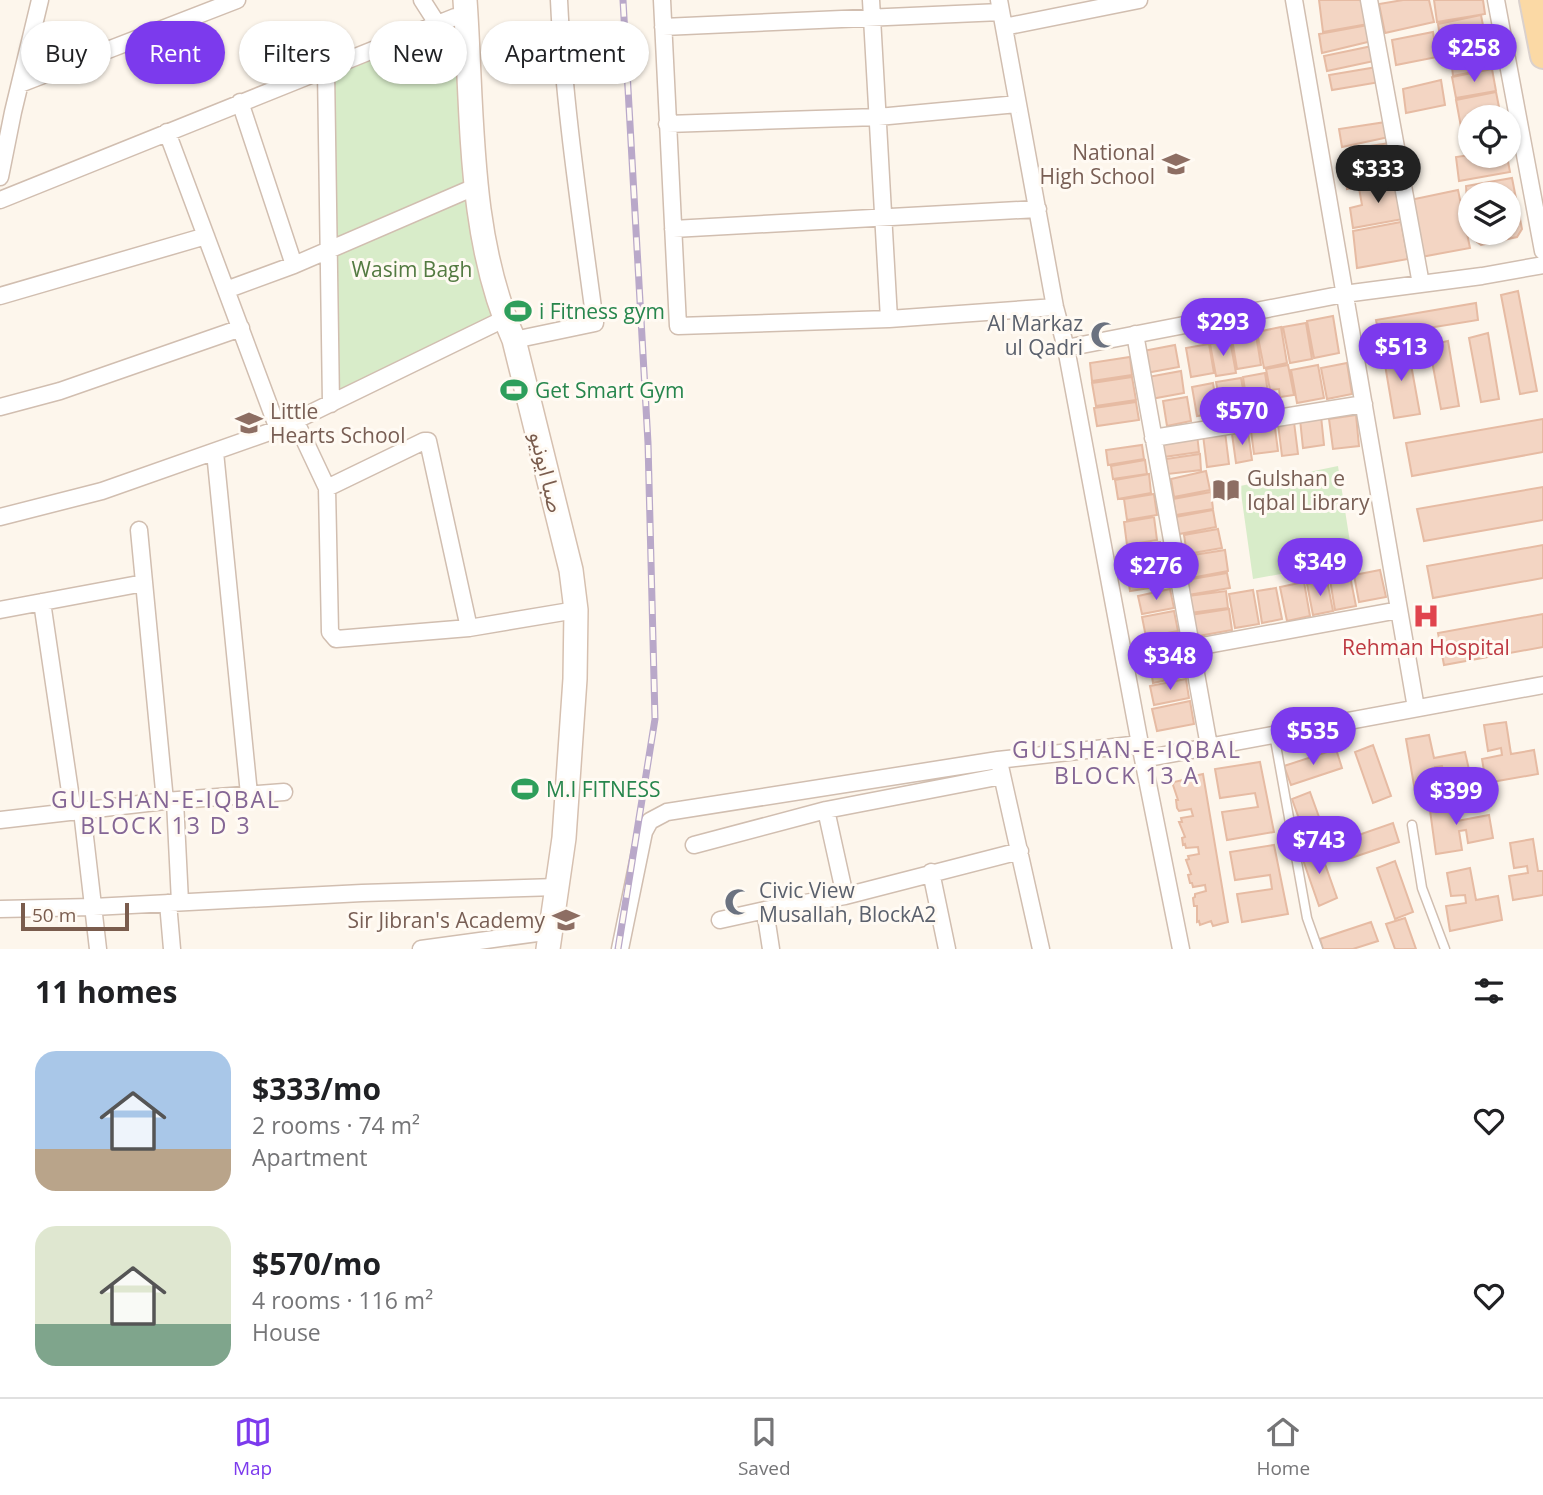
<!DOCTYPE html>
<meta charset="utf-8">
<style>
:root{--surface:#fff;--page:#f6f6f6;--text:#202124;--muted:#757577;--line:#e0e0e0;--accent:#7c3aed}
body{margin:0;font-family:"Open Sans","Noto Sans Arabic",sans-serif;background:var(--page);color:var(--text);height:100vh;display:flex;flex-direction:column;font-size:26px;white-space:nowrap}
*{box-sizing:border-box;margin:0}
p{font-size:23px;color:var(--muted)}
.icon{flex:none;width:38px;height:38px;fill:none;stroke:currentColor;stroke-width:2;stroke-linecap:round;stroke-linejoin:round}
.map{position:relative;height:949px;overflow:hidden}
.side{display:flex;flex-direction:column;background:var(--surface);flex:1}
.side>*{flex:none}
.hud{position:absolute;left:21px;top:21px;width:700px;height:63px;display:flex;gap:14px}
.controls{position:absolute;left:1458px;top:105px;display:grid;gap:14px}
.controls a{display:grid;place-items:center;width:63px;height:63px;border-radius:50%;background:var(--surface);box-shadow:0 2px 5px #0004;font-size:35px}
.scale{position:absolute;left:21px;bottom:18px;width:108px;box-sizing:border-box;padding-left:7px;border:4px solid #7a5c4d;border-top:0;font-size:19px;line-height:24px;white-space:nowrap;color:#7a5c4d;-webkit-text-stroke:5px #fffaf3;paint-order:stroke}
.price{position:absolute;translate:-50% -60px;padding:0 16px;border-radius:24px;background:var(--accent);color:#fff;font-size:23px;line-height:46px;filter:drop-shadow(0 2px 4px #0008)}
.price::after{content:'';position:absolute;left:50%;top:42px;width:21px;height:16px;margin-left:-10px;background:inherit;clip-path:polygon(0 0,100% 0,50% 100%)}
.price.on{background:#222;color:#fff}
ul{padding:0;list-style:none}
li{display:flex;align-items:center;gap:21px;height:175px;padding:0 35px}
li span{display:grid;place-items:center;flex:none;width:196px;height:140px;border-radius:21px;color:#555}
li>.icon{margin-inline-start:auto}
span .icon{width:84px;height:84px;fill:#fffc;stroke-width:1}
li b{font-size:30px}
h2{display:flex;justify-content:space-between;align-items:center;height:84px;padding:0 35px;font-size:30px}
.tag{padding:0 24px;border-radius:32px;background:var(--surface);box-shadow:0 2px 5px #0004;font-size:24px;line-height:63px}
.tag.on{background:var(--accent);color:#fff}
.menu{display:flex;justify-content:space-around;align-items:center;height:98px;border-top:2px solid var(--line);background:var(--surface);font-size:19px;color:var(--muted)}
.menu a{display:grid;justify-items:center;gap:4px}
.menu .on{color:var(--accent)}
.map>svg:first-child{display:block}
</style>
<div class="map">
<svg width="1543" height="949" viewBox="0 0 1543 949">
<rect width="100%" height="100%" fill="#fdf6ec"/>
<path fill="#d8ecc9" d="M466,17L502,313L331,404L326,70Z
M1338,466L1353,561L1253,579L1240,486Z"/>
<path fill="#f3d5c3" stroke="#e6bba3" stroke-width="2" d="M1319,0H1365L1368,24L1323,32Z
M1403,0H1429L1434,22L1385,33L1379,4Z
M1434,0H1483L1485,14L1437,22Z
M1481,15L1486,41L1442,49L1438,24Z
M1368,25L1372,41L1322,53L1319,34Z
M1433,32L1437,57L1396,65L1392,40Z
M1372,46L1374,61L1327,71L1324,56Z
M1490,51L1493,68L1453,76L1451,58Z
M1377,67L1380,82L1332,90L1329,75Z
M1492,69L1496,91L1456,98L1452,77Z
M1441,80L1445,105L1406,113L1403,89Z
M1496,92L1501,117H1470V125L1461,127L1456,100Z
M1386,122L1389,137L1342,147L1339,129Z
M1389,143L1393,158L1351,166V162L1346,163L1345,154H1349V149Z
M1470,155L1507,156L1510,172L1459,181L1456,157Z
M1394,160L1398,180L1347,189L1345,169Z
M1512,178L1522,229L1517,237L1481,245L1477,242L1474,233H1508V194H1470V220L1464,217L1463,208V203L1467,202L1466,186Z
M1397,181L1403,219L1353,228L1350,208L1362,205L1359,188Z
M1458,190L1470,248L1421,257L1410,200Z
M1401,222L1408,259L1357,268L1353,231Z
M1518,291L1537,391L1520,394L1501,295Z
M1476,303L1478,320L1379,336L1376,320Z
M1333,316L1339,353L1314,358L1307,321Z
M1306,323L1312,359L1290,363L1283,327Z
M1281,327L1287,363L1264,368L1257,332Z
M1488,333L1499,399L1481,402L1469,338Z
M1256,335L1261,365L1237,369L1232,339Z
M1230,340L1236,373L1216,376L1210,344Z
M1448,341L1459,406L1441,409L1429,345Z
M1209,344L1214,373L1191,377L1186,348Z
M1175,345L1179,367L1146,373L1143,351Z
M1408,348L1420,414L1394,418L1383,353Z
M1130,357L1132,375L1092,381L1090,363Z
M1347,363L1352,394L1327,399L1321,368Z
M1288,365L1294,395L1280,397L1279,389L1270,390L1266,369Z
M1318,365L1324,398L1297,403L1291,370Z
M1181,371L1184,393L1151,399L1148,377Z
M1265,373L1270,406L1248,410L1243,377Z
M1132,377L1136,400L1096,406L1092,383Z
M1241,378L1247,410L1222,414L1216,382Z
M1213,383L1218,413L1197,416L1192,387Z
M1187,397L1191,421L1167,426L1163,401Z
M1136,402L1139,420L1097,426L1094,408Z
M1356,415L1359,446L1333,449L1329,419Z
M1321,416L1324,445L1303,448L1300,419Z
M1543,419V452L1412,476L1406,443Z
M1294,422L1298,454L1282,456L1278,424Z
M1275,428L1278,451L1254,454L1251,431Z
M1225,432L1229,464L1207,467L1203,435Z
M1248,432L1252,460L1236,463L1232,434Z
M1197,434L1199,452L1164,457L1162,439Z
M1142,445L1144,459L1108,465L1106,450Z
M1200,454L1201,470L1168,474L1166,459Z
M1145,460L1147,474L1113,479L1111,466Z
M1206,471L1210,490L1174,497L1171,479Z
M1149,474L1151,493L1118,499L1115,480Z
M1543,487V520L1424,541L1417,509Z
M1211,492L1213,509L1176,515L1173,499Z
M1154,494L1157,515L1127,520L1124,499Z
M1213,510L1216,527L1174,535L1170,518Z
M1154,517L1157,540L1127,545L1124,522Z
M1218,529L1222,548L1187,554L1184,535Z
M1160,542L1163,561L1133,566L1130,546Z
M1543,545V578L1433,598L1427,566Z
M1225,550L1228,571L1191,578L1187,556Z
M1165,564L1169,585L1130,591L1127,570Z
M1380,570L1386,597L1359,602L1354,575Z
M1227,573L1230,588L1188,595L1186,580Z
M1350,576L1356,606L1335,610L1330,580Z
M1327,580L1333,611L1313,615L1307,584Z
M1304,582L1310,616L1287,621L1280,587Z
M1276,588L1282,619L1262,623L1257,591Z
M1170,589L1174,608L1142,614L1138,596Z
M1253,590L1259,624L1235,628L1229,594Z
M1226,591L1228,608L1190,613L1188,596Z
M1229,609L1232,630L1193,637L1190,615Z
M1174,611L1178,631L1146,637L1142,617Z
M1543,614V647L1444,665L1438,633Z
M1173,636L1176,655L1149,660L1146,641Z
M1182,657L1186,676L1153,683L1150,664Z
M1186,679L1189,698L1154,705L1150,686Z
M1190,701L1194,724L1157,731L1152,709Z
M1506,722L1511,754L1534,750L1538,774L1486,783L1482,759L1502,755L1501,748L1488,751L1484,725Z
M1429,735L1434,758L1465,752L1470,774L1445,779L1442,766L1435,767L1439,786L1415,791L1406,739Z
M1373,745L1391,796L1373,803L1355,752Z
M1336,749L1342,768L1291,785L1284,766Z
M1260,762L1274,832L1227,840L1222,812L1258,807L1255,793L1220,798L1215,769Z
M1193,774L1194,776L1203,774L1228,922L1213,926L1211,921L1200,925L1199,921L1197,922V906H1194L1193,898L1195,897V894L1206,891L1205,885L1193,887L1192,883H1190L1188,875L1191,874L1186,860L1189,859L1188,856L1199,854L1198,847L1186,848L1185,844L1183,845L1182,838L1185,837L1179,822H1182L1181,818L1193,816L1191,809L1179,811L1177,808L1176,800H1178L1173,785L1174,782L1187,779L1186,775Z
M1310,792L1328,842L1310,850L1292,799Z
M1453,799L1457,821L1489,815L1493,838L1468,843L1466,830L1459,831L1462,850L1436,854L1429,803Z
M1393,823L1399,842L1348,859L1341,841Z
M1533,839L1538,871H1543V895L1513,900L1509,876L1528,873L1527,866L1514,868L1510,843Z
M1274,845L1288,914L1242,922L1237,894L1272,889L1270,875L1235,880L1230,852Z
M1319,847L1337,898L1319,906L1301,854Z
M1395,861L1413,912L1395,919L1377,868Z
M1470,868L1476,900L1498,896L1502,920L1450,931L1446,906L1466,903L1465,895L1451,896L1447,873Z
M1405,918L1416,949H1395L1386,924Z
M1371,922L1378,941L1353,949H1323L1320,939Z"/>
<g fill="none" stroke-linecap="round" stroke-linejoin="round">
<defs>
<path id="service" d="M1274,734L1307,918L1318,949
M1412,825L1422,888L1445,949"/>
<path id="minor" d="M422,0L438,25
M662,0L678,326L889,319L1055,307
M871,0L889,319
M999,0L1055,307L1066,348L1140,744L1181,949
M1294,0L1416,708
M1369,0L1421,284
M1496,0L1543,251
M663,27L1001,12
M1004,27L1139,0
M326,70L331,404
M20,84L237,0
M240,102L294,265
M667,124L878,117L1018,104
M167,132L278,429
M0,177L13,112L40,0
M0,200L455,17H466
M673,229L1038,209
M226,290L294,265L477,186
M0,296L206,236
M1135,334L1209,746
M514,340L595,323C581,216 564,108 559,0
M1066,348L1344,294L1482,276L1543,265
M0,407L60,391L241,328
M295,420L327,488L330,632L336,639L469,628L576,610
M1153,438L1364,404
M215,452L249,794
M327,488L424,441H428L469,628
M0,517L102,491L278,429L504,319
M139,530L165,801
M42,602L73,812
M0,610L144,583
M1191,648L1399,610
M1143,759L1543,685
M1000,766L1041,949
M175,801L180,902
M82,811L98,949
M0,820L165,801L284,792
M694,845L826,810
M931,872L947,949
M845,896L826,810L1002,776
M168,903L172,949
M0,909L93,907L362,893L557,887
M765,910L771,949
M720,920L765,910L845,896L1020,851
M421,949L552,931
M620,949L644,832L650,821L667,812L998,760L1140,744"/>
<path id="secondary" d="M465,0C473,112 467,236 514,340L571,570L576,610L575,679L564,838L548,949"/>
<path id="primary" d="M1532,0L1543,56"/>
</defs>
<use href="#service" stroke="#d1beb0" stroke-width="11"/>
<use href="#minor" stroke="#d1beb0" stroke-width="19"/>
<use href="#secondary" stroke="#d6c0b0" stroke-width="26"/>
<use href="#primary" stroke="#dad1cd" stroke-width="28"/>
<use href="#service" stroke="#fff" stroke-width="8"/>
<use href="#minor" stroke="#fff" stroke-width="16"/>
<use href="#secondary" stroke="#fff" stroke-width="23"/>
<use href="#primary" stroke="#fbd9a5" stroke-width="24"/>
<defs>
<path id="rail" d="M618,949L655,719L648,443L623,0"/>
</defs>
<use href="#rail" stroke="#b9a8c9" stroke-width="7"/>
<use href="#rail" stroke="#fffaf3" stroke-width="4.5" stroke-dasharray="13" stroke-linecap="butt"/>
</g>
<defs>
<symbol id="school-bare" viewBox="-9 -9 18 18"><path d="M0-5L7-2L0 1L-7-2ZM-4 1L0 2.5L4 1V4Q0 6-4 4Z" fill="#8d6e63" stroke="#fffaf3" stroke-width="2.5" paint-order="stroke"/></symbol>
<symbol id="stadium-bare" viewBox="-9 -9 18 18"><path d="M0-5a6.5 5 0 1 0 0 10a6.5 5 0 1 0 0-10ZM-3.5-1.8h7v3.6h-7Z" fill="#2e9e5b" stroke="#fffaf3" stroke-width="2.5" paint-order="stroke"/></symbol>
<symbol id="mosque-bare" viewBox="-9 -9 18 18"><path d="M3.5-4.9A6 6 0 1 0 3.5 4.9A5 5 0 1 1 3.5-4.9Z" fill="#6b7280" stroke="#fffaf3" stroke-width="2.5" paint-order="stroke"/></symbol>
<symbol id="library-bare" viewBox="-9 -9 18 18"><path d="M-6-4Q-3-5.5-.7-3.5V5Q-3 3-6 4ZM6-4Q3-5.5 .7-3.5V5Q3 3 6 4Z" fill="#8d6e63" stroke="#fffaf3" stroke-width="2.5" paint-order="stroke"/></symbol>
<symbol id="hospital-bare" viewBox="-9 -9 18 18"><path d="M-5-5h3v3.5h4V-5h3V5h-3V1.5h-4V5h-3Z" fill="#e0444e" stroke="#fffaf3" stroke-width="2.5" paint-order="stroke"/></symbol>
</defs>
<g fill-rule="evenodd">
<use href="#school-bare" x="1157" y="145" width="38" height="38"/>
<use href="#stadium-bare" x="499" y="292" width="38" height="38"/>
<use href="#mosque-bare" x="1085" y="316" width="38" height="38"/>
<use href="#stadium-bare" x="495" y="371" width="38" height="38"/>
<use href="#school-bare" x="230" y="404" width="38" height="38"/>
<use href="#library-bare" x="1207" y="471" width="38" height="38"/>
<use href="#hospital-bare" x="1407" y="597" width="38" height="38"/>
<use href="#stadium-bare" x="506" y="770" width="38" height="38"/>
<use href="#mosque-bare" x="719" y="883" width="38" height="38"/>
<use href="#school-bare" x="547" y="901" width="38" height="38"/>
</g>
<g text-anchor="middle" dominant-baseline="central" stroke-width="6" stroke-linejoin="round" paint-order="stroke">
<g font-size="21" fill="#785e54" stroke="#fffaf3" text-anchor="end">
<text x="1155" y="152">National<tspan x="1155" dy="24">High School</tspan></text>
<text x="270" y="411" text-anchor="start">Little<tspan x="270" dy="24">Hearts School</tspan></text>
<text x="1247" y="478" text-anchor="start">Gulshan e<tspan x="1247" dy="24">Iqbal Library</tspan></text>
<text x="545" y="920">Sir Jibran's Academy</text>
</g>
<g font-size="21" fill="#537a41" stroke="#fffaf3">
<text x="412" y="269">Wasim Bagh</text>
</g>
<g font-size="21" fill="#27864d" stroke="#fffaf3" text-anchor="start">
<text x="539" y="311">i Fitness gym</text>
<text x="535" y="390">Get Smart Gym</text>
<text x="546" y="789">M.I FITNESS</text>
</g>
<g font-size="21" fill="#5b616d" stroke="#fffaf3" text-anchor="end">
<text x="1083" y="323">Al Markaz<tspan x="1083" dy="24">ul Qadri</tspan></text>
<text x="759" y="890" text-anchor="start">Civic View<tspan x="759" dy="24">Musallah, BlockA2</tspan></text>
</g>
<g font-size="21" fill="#7a5c4d" stroke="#fffaf3">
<text transform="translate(547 472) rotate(76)">صبا ایونیو</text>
</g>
<g font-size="21" fill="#be3a42" stroke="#fffaf3">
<text x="1426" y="647">Rehman Hospital</text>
</g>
<g font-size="23" letter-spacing="2" fill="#846695" stroke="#fffaf3">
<text x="1127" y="749">GULSHAN-E-IQBAL<tspan x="1127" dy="26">BLOCK 13 A</tspan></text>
<text x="166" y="799">GULSHAN-E-IQBAL<tspan x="166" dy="26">BLOCK 13 D 3</tspan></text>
</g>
</g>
</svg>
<div class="controls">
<a><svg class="icon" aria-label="locate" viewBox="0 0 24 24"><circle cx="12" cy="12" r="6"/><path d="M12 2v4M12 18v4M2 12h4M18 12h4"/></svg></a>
<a><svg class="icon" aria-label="layers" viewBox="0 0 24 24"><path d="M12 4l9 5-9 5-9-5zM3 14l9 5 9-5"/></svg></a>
</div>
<div class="scale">50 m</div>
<b class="price" style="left:1474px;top:84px">$258</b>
<b class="price on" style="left:1378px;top:205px">$333</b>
<b class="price" style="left:1223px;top:358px">$293</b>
<b class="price" style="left:1401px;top:383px">$513</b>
<b class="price" style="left:1242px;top:447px">$570</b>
<b class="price" style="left:1320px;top:598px">$349</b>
<b class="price" style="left:1156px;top:602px">$276</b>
<b class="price" style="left:1170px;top:692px">$348</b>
<b class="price" style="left:1313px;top:767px">$535</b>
<b class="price" style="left:1456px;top:827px">$399</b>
<b class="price" style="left:1319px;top:876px">$743</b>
<div class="hud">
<a class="tag">Buy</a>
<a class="tag on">Rent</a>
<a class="tag">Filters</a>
<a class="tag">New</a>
<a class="tag">Apartment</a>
</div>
</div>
<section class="side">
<h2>11 homes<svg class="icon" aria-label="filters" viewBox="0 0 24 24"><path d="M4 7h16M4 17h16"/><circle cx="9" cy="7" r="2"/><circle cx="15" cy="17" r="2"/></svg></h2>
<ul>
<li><span style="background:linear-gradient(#a9c7e8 70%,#b9a48a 0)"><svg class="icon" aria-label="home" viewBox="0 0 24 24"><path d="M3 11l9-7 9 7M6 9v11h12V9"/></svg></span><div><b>$333/mo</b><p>2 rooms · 74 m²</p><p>Apartment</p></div><svg class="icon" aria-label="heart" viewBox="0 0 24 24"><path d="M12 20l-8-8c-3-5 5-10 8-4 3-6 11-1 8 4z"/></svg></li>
<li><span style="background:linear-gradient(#dfe7d0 70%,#7fa58c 0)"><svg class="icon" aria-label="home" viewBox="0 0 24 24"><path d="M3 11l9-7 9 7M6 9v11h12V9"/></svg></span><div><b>$570/mo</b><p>4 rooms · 116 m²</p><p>House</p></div><svg class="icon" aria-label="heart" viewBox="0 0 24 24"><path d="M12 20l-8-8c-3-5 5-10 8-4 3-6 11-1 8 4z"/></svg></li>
</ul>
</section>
<nav class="menu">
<a class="on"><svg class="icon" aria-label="map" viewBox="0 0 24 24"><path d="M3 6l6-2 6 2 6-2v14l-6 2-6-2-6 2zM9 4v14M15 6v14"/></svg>Map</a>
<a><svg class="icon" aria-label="saved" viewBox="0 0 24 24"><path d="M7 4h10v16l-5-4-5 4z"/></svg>Saved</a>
<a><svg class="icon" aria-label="home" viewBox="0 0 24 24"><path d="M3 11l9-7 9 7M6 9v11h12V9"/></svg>Home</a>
</nav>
